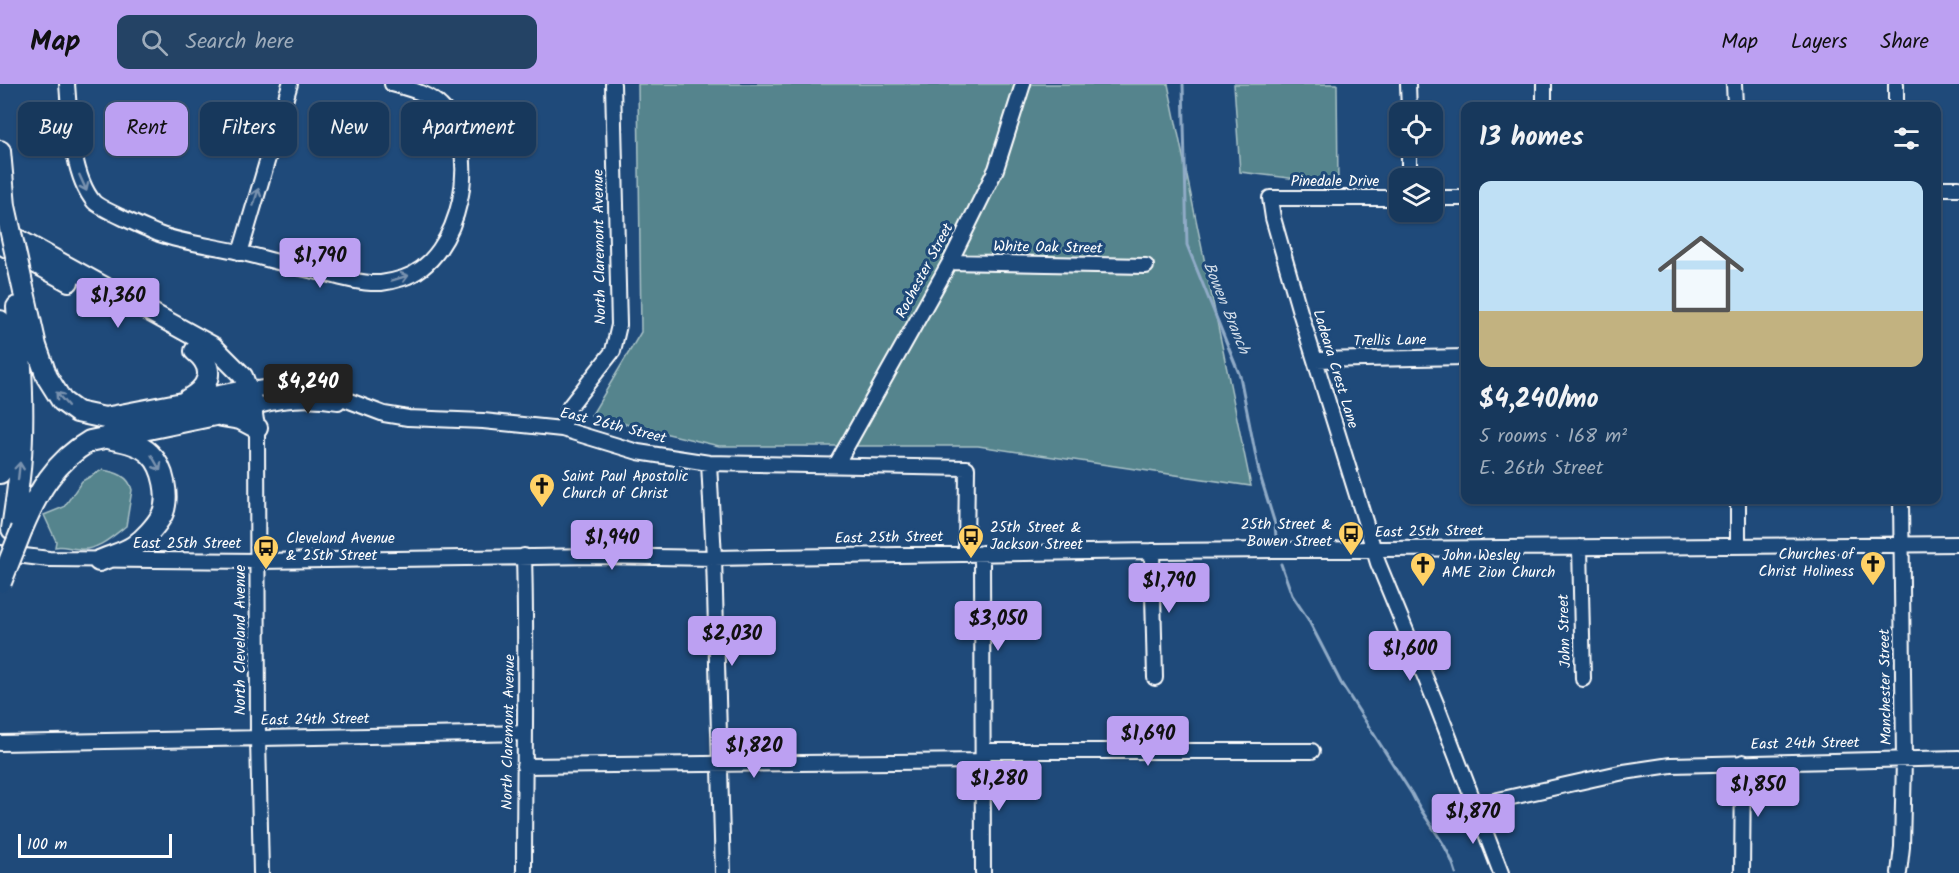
<!DOCTYPE html>
<meta charset="utf-8">
<style>
:root{--surface:#17385c;--page:#244365;--text:#f1f3f6;--muted:#9eacbb;--line:#365272;--accent:#bca0f2}
body{margin:0;font-family:Kalam,sans-serif;background:var(--page);color:var(--text);height:100vh;display:flex;flex-direction:column;font-size:22px;white-space:nowrap}
*{box-sizing:border-box;margin:0}
p{font-size:20px;color:var(--muted)}
.icon{flex:none;width:33px;height:33px;fill:none;stroke:currentColor;stroke-width:2;stroke-linecap:round;stroke-linejoin:round}
.map{position:relative;flex:1;overflow:hidden}
.drawer{position:absolute;left:1461px;top:18px;width:480px;height:402px;display:flex;flex-direction:column;background:var(--surface);border-radius:12px;box-shadow:0 2px 4px #0004,0 0 0 2px var(--line)}
.drawer>*{flex:none}
.guide{position:absolute;left:18px;top:18px;width:570px;height:54px;display:flex;gap:12px}
.tools{position:absolute;left:1389px;top:18px;display:grid;gap:12px}
.tools a{display:grid;place-items:center;width:54px;height:54px;border-radius:12px;background:var(--surface);box-shadow:0 2px 4px #0004,0 0 0 2px var(--line);font-size:30px}
.scale{position:absolute;left:18px;bottom:15px;width:154px;box-sizing:border-box;padding-left:6px;border:3px solid #fff;border-top:0;font-size:16px;line-height:21px;white-space:nowrap;color:#fff;-webkit-text-stroke:4px #1f4a7a;paint-order:stroke}
.price{position:absolute;translate:-50% -51px;padding:0 14px;border-radius:6px;background:var(--accent);color:#111;font-size:20px;line-height:39px;filter:drop-shadow(0 2px 3px #0008)}
.price::after{content:'';position:absolute;left:50%;top:36px;width:18px;height:14px;margin-left:-9px;background:inherit;clip-path:polygon(0 0,100% 0,50% 100%)}
.price.on{background:#222;color:#fff}
ul{padding:0;list-style:none}
li{display:grid;align-content:center;gap:12px;height:318px;padding:0 18px}
li+li{border-top:2px solid var(--line)}
li span{display:grid;place-items:center;height:186px;border-radius:12px;color:#555}
li>.icon{margin-inline-start:auto}
span .icon{width:108px;height:108px;fill:#fffc;stroke-width:1}
li b{font-size:26px}
h2{display:flex;justify-content:space-between;align-items:center;height:72px;padding:0 18px;font-size:26px}
.chip{padding:0 21px;border-radius:12px;background:var(--surface);box-shadow:0 2px 4px #0004,0 0 0 2px var(--line);font-size:21px;line-height:54px}
.chip.on{background:var(--accent);color:#111}
header{display:flex;align-items:center;gap:36px;box-sizing:border-box;height:84px;padding:0 30px;background:var(--accent);color:#111}
header strong{font-size:28px}
nav{display:flex;gap:33px;margin-inline-start:auto;font-size:21px}
.search{width:420px;height:54px;background:var(--page);display:flex;align-items:center;gap:15px;box-sizing:border-box;padding:0 21px;border-radius:12px;color:var(--muted);font-size:22px}
.map>svg:first-child{display:block}
</style>
<header>
<strong>Map</strong>
<div class="search"><svg class="icon" aria-label="search" viewBox="0 0 24 24"><circle cx="10" cy="10" r="6"/><path d="M15 15l6 6"/></svg>Search here</div>
<nav><a>Map</a><a>Layers</a><a>Share</a></nav>
</header>
<div class="map">
<svg width="1959" height="789" viewBox="0 0 1959 789">
<rect width="100%" height="100%" fill="#1f4a7a"/>
<filter id="ink" filterUnits="userSpaceOnUse"><feTurbulence type="fractalNoise" baseFrequency=".0167" numOctaves="2"/><feDisplacementMap in="SourceGraphic" scale="12" xChannelSelector="R" yChannelSelector="G"/><feConvolveMatrix kernelMatrix="1 2 1 2 8 2 1 2 1" color-interpolation-filters="sRGB"/></filter>
<g filter="url(#ink)">
<path fill="#55848d" stroke="#aac2c6" stroke-width="1.5" d="M638,0H1168L1251,402L978,362H719L591,332L641,248Z
M1234,0H1337L1338,100L1240,88Z
M102,386C116,388 129,392 132,406L126,442C112,453 97,467 79,465C69,465 64,461 55,463L56,457L44,431L64,423L82,397Z"/>
<g fill="none" stroke-linecap="round" stroke-linejoin="round">
<path stroke="#90abc7" stroke-width="3" d="M1183,0L1187,161L1240,292L1259,388L1275,440L1276,454
M1281,480L1292,511L1308,535L1341,599L1412,710C1425,737 1448,759 1456,789"/>
<defs>
<path id="minor" d="M67,0C70,34 71,91 94,118C101,125 147,145 159,150C184,159 213,162 239,168C267,175 295,183 323,189C341,194 362,200 381,199C388,198 397,196 403,194C461,176 484,63 441,22C428,9 410,5 392,0
M1408,0L1409,28
M1734,0L1735,22
M1896,0V22
M1544,22V0
M1409,62V94
M1936,104H1959
M1400,114H1270L1273,134L1300,228L1378,479L1437,622L1501,789
M1432,114H1466
M240,169L290,0
M950,178L1146,182
M1315,276L1466,273
M250,306L278,302L304,303L331,310L384,330L408,334L483,337L562,345L638,368L709,379L967,384L966,469
M562,345L570,322L613,267L619,241L613,0
M709,379L714,474L723,789
M836,381L950,178L996,85L1023,0
M1738,416V461
M1580,463L1583,595
M1152,467L1155,594
M0,469L49,475L258,477L594,472L714,474L1152,467L1959,460
M982,469L983,789
M0,659L524,649
M984,667H1312
M524,682L984,677
M1476,721L1624,688L1671,681L1959,674
M261,789L258,654L257,344L254,323C282,315 310,313 338,318
M524,789C524,683 527,578 524,472
M1742,789L1743,678
M1899,789L1902,763L1904,675L1901,416"/>
<path id="major" d="M0,145L214,263L243,292L253,318
M0,160L69,198"/>
<path id="highway" d="M0,67L5,122
M24,208L36,262L47,293L62,317L77,328L105,334L250,306
M0,237C5,287 6,338 0,389
M187,316C209,304 217,285 195,267
M222,332L240,335L257,344
M12,445C15,425 18,405 20,385C25,332 21,277 17,223
M22,445C37,409 55,377 90,357L254,323
M99,477C110,472 124,469 134,462C144,455 156,442 162,431C170,414 164,383 150,370C140,360 125,357 112,355"/>
</defs>
<use href="#minor" stroke="#fff" stroke-width="18"/>
<use href="#major" stroke="#fff" stroke-width="22"/>
<use href="#highway" stroke="#fff" stroke-width="24"/>
<use href="#minor" stroke="#1f4a7a" stroke-width="14"/>
<use href="#major" stroke="#1f4a7a" stroke-width="18"/>
<use href="#highway" stroke="#1f4a7a" stroke-width="20"/>
<defs>
<path id="highway-bridge" d="M5,122L24,208
M1,498L22,445"/>
</defs>
<use href="#highway-bridge" stroke="#fff" stroke-width="24" stroke-linecap="butt"/>
<use href="#highway-bridge" stroke="#1f4a7a" stroke-width="20"/>
</g>
<defs><path id="oneway-shaft" d="M-6 0H5M1.5-3L5.5 0L1.5 3" fill="none" stroke-width="1.6" stroke-linecap="round" stroke-linejoin="round" transform="scale(1.5)"/></defs>
<g stroke="#7992af">
<use href="#oneway-shaft" transform="translate(83 99) rotate(66)"/>
<use href="#oneway-shaft" transform="translate(256 113) rotate(-73)"/>
<use href="#oneway-shaft" transform="translate(400 194) rotate(-16)"/>
<use href="#oneway-shaft" transform="translate(62 315) rotate(-131)"/>
<use href="#oneway-shaft" transform="translate(156 379) rotate(60)"/>
<use href="#oneway-shaft" transform="translate(19 387) rotate(-84)"/>
</g>
</g>
<defs>
<symbol id="church-pin" viewBox="-11 -11 22 30"><path d="M0 17L-7.5 6A9.5 9.5 0 1 1 7.5 6Z" fill="#ffd166" stroke="#1f4a7a"/><path d="M-1.2-6h2.4v3.5h3.3v2.4h-3.3V6h-2.4V-.1h-3.3v-2.4h3.3Z" fill="#111"/></symbol>
<symbol id="bus-pin" viewBox="-11 -11 22 30"><path d="M0 17L-7.5 6A9.5 9.5 0 1 1 7.5 6Z" fill="#ffd166" stroke="#1f4a7a"/><path d="M-5-6H5V4H4V6H2V4H-2V6H-4V4H-5ZM-3.5-4V0h7V-4ZM-3.5 1.2v1.5H-2V1.2ZM2 1.2v1.5H3.5V1.2Z" fill="#111"/></symbol>
</defs>
<g fill-rule="evenodd">
<use href="#church-pin" x="527" y="387" width="30" height="40"/>
<use href="#bus-pin" x="1336" y="435" width="30" height="40"/>
<use href="#bus-pin" x="956" y="438" width="30" height="40"/>
<use href="#bus-pin" x="251" y="449" width="30" height="40"/>
<use href="#church-pin" x="1858" y="465" width="30" height="40"/>
<use href="#church-pin" x="1408" y="466" width="30" height="40"/>
</g>
<g text-anchor="middle" dominant-baseline="central" stroke-width="6" stroke-linejoin="round" paint-order="stroke">
<g font-size="15" fill="#fff" stroke="#1f4a7a">
<text x="1335" y="98">Pinedale Drive</text>
<text transform="translate(600 163) rotate(-91)">North Claremont Avenue</text>
<text transform="translate(1048 164) rotate(1)">White Oak Street</text>
<text transform="translate(925 187) rotate(-62)">Rochester Street</text>
<text transform="translate(1390 257) rotate(-1)">Trellis Lane</text>
<text transform="translate(1335 285) rotate(73)">Ladeara Crest Lane</text>
<text transform="translate(613 342) rotate(14)">East 26th Street</text>
<text transform="translate(1429 448) rotate(-1)">East 25th Street</text>
<text transform="translate(889 454) rotate(-1)">East 25th Street</text>
<text x="187" y="460">East 25th Street</text>
<text transform="translate(1565 547) rotate(-92)">John Street</text>
<text transform="translate(241 556) rotate(-90)">North Cleveland Avenue</text>
<text transform="translate(1886 603) rotate(-91)">Manchester Street</text>
<text transform="translate(315 636) rotate(-1)">East 24th Street</text>
<text transform="translate(509 648) rotate(-89)">North Claremont Avenue</text>
<text transform="translate(1805 660) rotate(-1)">East 24th Street</text>
</g>
<g font-size="15" fill="#fff" stroke="#1f4a7a" text-anchor="start">
<text x="562" y="393">Saint Paul Apostolic<tspan x="562" dy="17">Church of Christ</tspan></text>
<text x="1332" y="441" text-anchor="end">25th Street &amp;<tspan x="1332" dy="17">Bowen Street</tspan></text>
<text x="990" y="444">25th Street &amp;<tspan x="990" dy="17">Jackson Street</tspan></text>
<text x="286" y="455">Cleveland Avenue<tspan x="286" dy="17">&amp; 25th Street</tspan></text>
<text x="1854" y="471" text-anchor="end">Churches of<tspan x="1854" dy="17">Christ Holiness</tspan></text>
<text x="1442" y="472">John Wesley<tspan x="1442" dy="17">AME Zion Church</tspan></text>
</g>
<g font-size="16" font-style="italic" fill="#d1dce8" stroke="#1f4a7a">
<text transform="translate(1226 224) rotate(68)">Bowen Branch</text>
</g>
</g>
</svg>
<div class="tools">
<a><svg class="icon" aria-label="locate" viewBox="0 0 24 24"><circle cx="12" cy="12" r="6"/><path d="M12 2v4M12 18v4M2 12h4M18 12h4"/></svg></a>
<a><svg class="icon" aria-label="layers" viewBox="0 0 24 24"><path d="M12 4l9 5-9 5-9-5zM3 14l9 5 9-5"/></svg></a>
</div>
<div class="scale">100 m</div>
<b class="price" style="left:320px;top:205px">$1,790</b>
<b class="price" style="left:118px;top:245px">$1,360</b>
<b class="price on" style="left:308px;top:331px">$4,240</b>
<b class="price" style="left:612px;top:487px">$1,940</b>
<b class="price" style="left:1169px;top:530px">$1,790</b>
<b class="price" style="left:998px;top:568px">$3,050</b>
<b class="price" style="left:732px;top:583px">$2,030</b>
<b class="price" style="left:1410px;top:598px">$1,600</b>
<b class="price" style="left:1148px;top:683px">$1,690</b>
<b class="price" style="left:754px;top:695px">$1,820</b>
<b class="price" style="left:999px;top:728px">$1,280</b>
<b class="price" style="left:1758px;top:734px">$1,850</b>
<b class="price" style="left:1473px;top:761px">$1,870</b>
<div class="guide">
<a class="chip">Buy</a>
<a class="chip on">Rent</a>
<a class="chip">Filters</a>
<a class="chip">New</a>
<a class="chip">Apartment</a>
</div>
<section class="drawer">
<h2>13 homes<svg class="icon" aria-label="filters" viewBox="0 0 24 24"><path d="M4 7h16M4 17h16"/><circle cx="9" cy="7" r="2"/><circle cx="15" cy="17" r="2"/></svg></h2>
<ul>
<li><span style="background:linear-gradient(#bfe0f5 70%,#c2b280 0)"><svg class="icon" aria-label="home" viewBox="0 0 24 24"><path d="M3 11l9-7 9 7M6 9v11h12V9"/></svg></span><div><b>$4,240/mo</b><p>5 rooms · 168 m²</p><p>E. 26th Street</p></div></li>
</ul>
</section>
</div>
